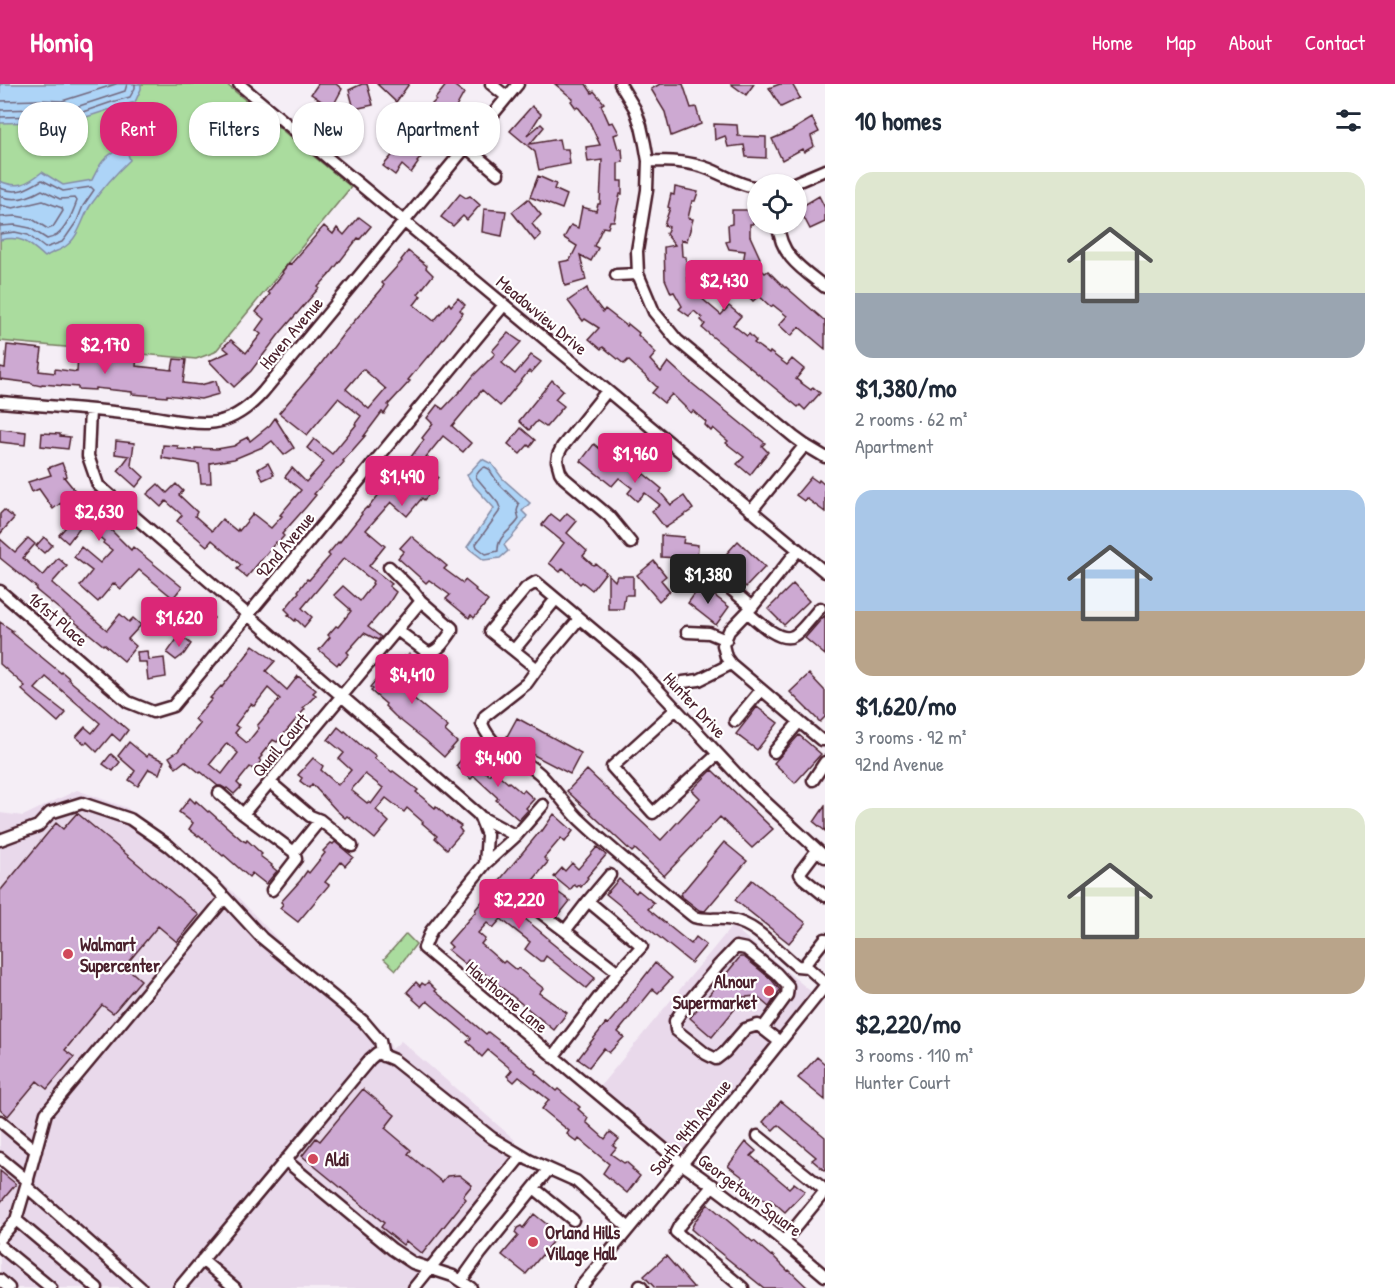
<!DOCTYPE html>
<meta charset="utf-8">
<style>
:root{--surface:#fff;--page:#f2f2f3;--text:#1f2937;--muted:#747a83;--accent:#db2777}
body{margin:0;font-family:"Patrick Hand",sans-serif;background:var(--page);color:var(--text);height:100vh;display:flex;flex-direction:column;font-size:22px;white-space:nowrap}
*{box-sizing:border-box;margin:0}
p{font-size:20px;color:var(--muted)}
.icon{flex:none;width:33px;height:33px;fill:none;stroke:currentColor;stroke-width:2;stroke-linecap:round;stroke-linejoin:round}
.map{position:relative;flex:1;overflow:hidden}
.panel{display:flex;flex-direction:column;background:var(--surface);width:570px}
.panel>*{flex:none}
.guide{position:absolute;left:18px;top:18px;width:570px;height:54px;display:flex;gap:12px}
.controls{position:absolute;left:747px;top:90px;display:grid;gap:12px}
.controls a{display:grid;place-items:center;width:60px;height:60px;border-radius:50%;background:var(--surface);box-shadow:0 2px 4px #0004;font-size:30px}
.price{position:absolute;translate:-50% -51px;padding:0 14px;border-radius:6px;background:var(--accent);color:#fff;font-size:20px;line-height:39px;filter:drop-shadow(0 2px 3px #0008)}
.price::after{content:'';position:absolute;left:50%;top:36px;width:18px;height:14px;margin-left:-9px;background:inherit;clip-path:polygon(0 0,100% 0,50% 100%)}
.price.active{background:#222;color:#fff}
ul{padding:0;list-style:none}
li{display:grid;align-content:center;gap:12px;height:318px;padding:0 30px}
li span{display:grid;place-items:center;height:186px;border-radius:18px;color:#555}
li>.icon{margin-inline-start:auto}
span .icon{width:108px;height:108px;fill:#fffc;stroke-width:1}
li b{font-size:26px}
h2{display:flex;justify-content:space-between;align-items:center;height:72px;padding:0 30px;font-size:26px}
.chip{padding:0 21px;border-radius:24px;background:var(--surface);box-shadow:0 2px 4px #0004;font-size:21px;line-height:54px}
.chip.active{background:var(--accent);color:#fff}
header{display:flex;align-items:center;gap:36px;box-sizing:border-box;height:84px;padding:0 30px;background:var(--accent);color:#fff}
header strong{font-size:28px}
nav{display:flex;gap:33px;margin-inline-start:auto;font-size:21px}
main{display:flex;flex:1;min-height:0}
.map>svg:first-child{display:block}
</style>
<header>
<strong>Homiq</strong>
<nav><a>Home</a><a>Map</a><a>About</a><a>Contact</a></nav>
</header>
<main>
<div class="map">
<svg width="825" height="1204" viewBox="0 0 825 1204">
<rect width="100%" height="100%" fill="#f5eef6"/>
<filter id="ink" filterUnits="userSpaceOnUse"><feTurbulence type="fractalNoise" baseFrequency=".0167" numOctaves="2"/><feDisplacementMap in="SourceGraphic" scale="12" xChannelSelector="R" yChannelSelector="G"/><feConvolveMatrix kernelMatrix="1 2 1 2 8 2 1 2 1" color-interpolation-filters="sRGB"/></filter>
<g filter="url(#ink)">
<path fill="#e9d9eb" d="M77,706L127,724L232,807L283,861L383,947L392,965L401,957L515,1056L511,1060L522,1067L411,1204H0V729L23,732Z
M732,842L814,910L680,1078L597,1006Z"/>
<path fill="#aadc9e" stroke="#7a7e64" stroke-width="1.5" d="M0,0H226L351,103L215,268L196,275L0,257Z
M406,850L416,860L396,886L384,875Z"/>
<path fill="#add4f7" stroke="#858ca5" stroke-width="1.5" d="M0,0H141V5L135,18L114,24L65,40L39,38L0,39Z
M119,66L128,70L130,76C115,90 102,105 90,122C82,135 79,153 66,162C60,167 51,168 45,173C29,159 22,151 0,156V97C18,105 27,100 42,88L63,101L92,96C99,82 103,72 119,66Z
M482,375L492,380L503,395L530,419L522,427L527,432C521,443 513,452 504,461L508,467L500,474L484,476L467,463L494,424L474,402L467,391Z"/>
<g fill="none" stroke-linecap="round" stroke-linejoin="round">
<path stroke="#72677d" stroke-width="1.5" d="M0,17L40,16L62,17L116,0
M0,26L40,25L64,27L125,7L127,0
M0,33L40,32L65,34L112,18L130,13L135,4V0
M0,104C17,111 27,105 42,96L63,107L91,103L94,106L83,122L77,137L66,153L62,158L45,164L28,151L15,148L0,150
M0,112C14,118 30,113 42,106L60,115L75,114L77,117C73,128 67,144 57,151C54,153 51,154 47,155L30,144L15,141L0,142
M0,121L13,124L43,117L62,124L63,127L53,143L48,145L32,135L16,132L0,133
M485,383L489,385L498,399L519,420L517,427L519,435C512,447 497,451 498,467L486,470L477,463L476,460L499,428L500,424L498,419L476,393C476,390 481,384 485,383Z"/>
</g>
<path fill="#cda9d2" stroke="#4a1f2b" stroke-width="1.5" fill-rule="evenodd" d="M318,0H336L342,5L332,24L311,10Z
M362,0H367L373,21L354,25L349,6Z
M377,0H409L396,18Z
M447,0H452L464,9L450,34L434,55L436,56L417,78L418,79L411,89L402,81L395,91L383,82L402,60L419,35L418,34L436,16L435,15Z
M555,0H586L592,9L594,7L604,19L601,21L609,39L613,38L619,49L614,51L618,65H622L623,78L618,79V97H622V110H620L614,137H610L608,144L603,143L594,162L598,164L591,177L580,171L586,196L565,202L560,178L570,176L577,162L564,154L571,141L578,144L582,123L596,127L598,120H600L602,76L588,78L586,63L600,61L589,37L578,23L576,24L571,17L573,15Z
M660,0H683L691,24L696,23L701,40L671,52L665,28L651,5Z
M731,0H754L746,11Z
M780,0H792L800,14L781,23L769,4Z
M532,22L541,30L527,52L541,40L544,43L530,60L559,55L561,65H568L570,80L539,86L535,68L510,47Z
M812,34L819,48L811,52L814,62L804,68L802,65L782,76L772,55L791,47Z
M714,40L737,41L738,52L766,53V74L746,73L744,61L728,63L725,52L715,56Z
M538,92L556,100L554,105L567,111L562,125L530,113Z
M675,103L698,108L695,117H692L688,134L693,135L687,157L681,156L682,172L686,173L688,198L693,196L697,204L692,206L721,231L729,222L741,232L733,241L747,252L749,250L756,257L754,259L769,270L770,268L787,281L792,275L804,285L796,295L811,306L813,303L820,309L805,326L800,321L798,323L702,244L705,240L701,236L702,234L694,227L689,232L679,225L682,222L674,208L671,209L665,195L664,163L675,161L666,150L669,143L664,141L670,124L668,123L671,110L674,111Z
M460,110L466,114L470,112L480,121L467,136L463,132L453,142L441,133Z
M819,112L825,124V138L810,145L799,124Z
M528,115L541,131L532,140L541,151L535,157L512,128Z
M484,125L506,127L502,152L482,148Z
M732,126H754L753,140H750V152L760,174L752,177L765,189L768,187L785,204L786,203L825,237V265L799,243L791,252L779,241L787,232L773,221L771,223L759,212L753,217L739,203L749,193L734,178L743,179L745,167L729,165L726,158L729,157L728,141L732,140Z
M359,133L371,142L360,155L358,154L330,190L318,203L319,204L280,249L251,287L234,303L209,277L229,268L223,263L231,256L246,269L261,250L256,246L264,235L256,228L270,210L268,208L283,189L282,188L289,179L291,180L324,142L333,150L337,144L344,151Z
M408,167L427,182L426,184L433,191L418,210L421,212L414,221L434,237L449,219L451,222L458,214L465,221L460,226L463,229L429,273L428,272L408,296L410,297L388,321L389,323L384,330L382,328L364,352H365L343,377L344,378L338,385L337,384L314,410L316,411L306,423L282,450L284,452L277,460L276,458L247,493L237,485L241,481L212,456L207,462L177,437L182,431L166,417L161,423L147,410L158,400L167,409L176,400L183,407L179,411L197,428L195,432L212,447L222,435L237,447L238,445L239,447L253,430L271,444L282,432L280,431L301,406L285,393L292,384L306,398L324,378L307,364L314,355L332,370L356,341L355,340L361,332L338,314L307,351L279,329L320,281L344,249L381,206L384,201L382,199L402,177L401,176ZM363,285L386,305L369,325L346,305Z
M587,204L589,210L603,228L605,225L627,242L628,240L639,249L638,251L656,269L650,276L661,288L668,278L689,297L765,359L762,362L768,368L750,391L737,380L744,373L726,359L728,357L713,344L711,347L705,341L706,338L693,327L691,329L672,310L664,319L652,309L657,303L628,276L624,280L603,263L601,265L589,255L599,244L585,235L583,237L568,217Z
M508,249L521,258L502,279L515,290L531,271L541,278L531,289L529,287L500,322L482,306L452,342L471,359L463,368L443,352L426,373L428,374L422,380L438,393L428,405L432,407L424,416L422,414L407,432L391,418L366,446L385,462L369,482L392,500L389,502L396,508L389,519L368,543L381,553L378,556L364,549L347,568L349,570L341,579L339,578L337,581L319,566L330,553L328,551L336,542L338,543L351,527L349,526L350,525L334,511L343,502L360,517L373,500L372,499L373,497L344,474L302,524L312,533L304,543L296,535L295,537L288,531L290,530L285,525L299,508L298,507L307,495L309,496L330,472L328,470L338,458L339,459L362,430L361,429L367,423L368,424L394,392L393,391L398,384L401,386L420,361L424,356L422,354L433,340L427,334L437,321L443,325L461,306H462L474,291L495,270L492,267Z
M7,261L42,265L39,287L55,289V285L77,288L78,268L102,270V269L121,270L137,273L136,282L172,286L174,275L186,276L183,299L200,301L216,297L219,310L201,315L167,311V313L132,310V308L95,304V306L78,305V303L42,300L41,302L32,300V299L0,295V283L5,284Z
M552,296L563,306L555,315L564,322L546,343L537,337L529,346L519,337Z
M275,334L294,364L284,371L272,357L265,362L234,375L210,379L211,399H201L199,380L162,374L163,361L178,362V365L195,366V364L217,365L234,362L240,358V357L248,353L250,357L270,341Z
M521,344L535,356L530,363L528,361L520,370L508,360Z
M0,345L26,348L25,361L0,358Z
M42,349L60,350V352L70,353L68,365L41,362Z
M116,357L134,359L131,381L144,393L136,403L118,387L129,372L115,370Z
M594,360L605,369L607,367L619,375L641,393L644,390L662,405L660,408L671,421L684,412L693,425L665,444L652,427L660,421L645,409L637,417L628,409L632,404L619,394L612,402L581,377Z
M62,379L67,392L64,393L77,409L91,438L97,432L109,442L108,443L131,466L133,463L182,503L173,514L139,486L121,505L114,499L98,518L80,502L92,487L74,473L81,463L100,479L112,466L103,459L104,457L83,439L68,459L59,451L72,436L61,419L53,425L39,405L32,408L28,398L51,391L48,384Z
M268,379L274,391L263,396L258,385Z
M811,393L818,398L819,396L825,401V428L806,414L804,417L796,411Z
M4,426L14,434L0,450V430Z
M567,429L577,437L567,449L587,467L583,472L593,481L596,480L606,488L592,506L582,498L580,500L563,484L560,488L549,479L564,459L542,441L551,430L560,437Z
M661,451L684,453L683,459L698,461L697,475L661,473Z
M411,452L447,482L444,485L463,499L465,496L476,505L475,506L488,517L474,534L471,531L469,534L446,515L450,511L429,496L426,499L398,474L404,467L400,464Z
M44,453L52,461L44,469L36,462Z
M28,454L35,460L23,474L43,492L58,474L67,482L52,499L107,546L120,530L129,538L133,534L141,541L128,555L136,562L124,577L104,560L103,561L42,511L36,506L37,504L0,474V455L15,468Z
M738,457L765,483L746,503L719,478Z
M654,477L666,492L661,496L670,507L659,517L637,491Z
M608,490L615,497L617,492H633V511H625L623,525H608Z
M793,500L809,517L784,541L768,525Z
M701,501L729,523L716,541L688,519Z
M200,521L214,534L200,548L191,541L196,535L192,531Z
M825,531V571L805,554Z
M0,538L13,547L11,548L56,585L61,589L62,588L69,594L68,595L128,646L120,657L112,650L97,668L87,658L85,660L76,653L85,643L92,649L100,639L46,593L35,605L66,629L58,638L22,606L25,602L0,580Z
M180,551L191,560L184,570L176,576L167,569Z
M253,561L275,577L266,587L287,606L298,592L316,606L313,609L316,611L303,624L305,625L277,658L273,656L261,671L262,672L259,675L261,677L254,686L250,683L237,699L241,703L234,710L227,704L226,705L221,702H218L201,688L200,689L185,677L176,684L169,673L178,667L200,640L195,635L212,615L210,614L221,602L222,603L249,568H248ZM268,604L280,615L257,642L259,644L247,659L235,649L239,644L235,641L251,620L254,622ZM227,659L238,669L222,690L210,680Z
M147,567L148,576L164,574L166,593L148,596L146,578H138L137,568Z
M409,570L427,586L418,596L410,589L401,601L407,606L406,608L448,643L445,647L457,658L444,673L425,656L395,632L385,622L386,620L371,607L373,605L370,603L385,585L390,589L404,572L406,574Z
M809,590L825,607V633L820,638L790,608Z
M757,623L778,639L757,666L736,650Z
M517,634L581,669L570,690L505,656Z
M338,643L344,648L345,647L365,665L366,664L376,672L374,674L392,688L393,687L418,706L416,708L435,724L436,722L451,736V735L461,742L459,744L462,748L447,765L435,754L437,752L422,739L423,738L407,724L404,728L386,714L376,726L389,738L375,755L347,732L345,734L336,726L312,700L309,704L300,697L302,694L298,691L313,674L323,682L321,686L338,701L351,686L339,675L344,669L328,656ZM365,690L383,704L371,720L368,718L367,719L351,706Z
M799,651L821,670L795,699L774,679Z
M129,658L147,673L148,670L164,677L159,690L149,685L138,702L129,696L135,687L118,672Z
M111,670L120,678L113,687L103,680Z
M465,671L489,691L493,686L508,699L509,698L522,709L524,706L534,715L526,724L528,726L519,736L496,716L498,714L474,692L471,695L456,682Z
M587,686L661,756L700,714L692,706L712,686L773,745L752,764L720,733L664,792L635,765L632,768L567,707Z
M190,714L195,719L196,717L208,728L209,727L242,756L246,758L247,756L262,770L260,772L272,781L271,782L277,787L266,800L252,789L249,793L224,771L223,772L199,751L198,752L189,745L193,739L179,728Z
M825,722V747L814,738Z
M77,729L199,831L177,858L158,842L125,882L141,896L113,929L102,921L65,966L74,973L47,1005L37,997L8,1032L0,1025V807L56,739L63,745Z
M554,730L573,747L565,758L561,754L544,774L548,778L511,823L549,855L548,856L595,894L586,904L546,872L543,877H540L525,865L530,858L501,835L493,844L487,839L478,849L485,855L481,860L503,879L505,877L516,886L518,884L543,904L539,909L567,929L554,946L468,876L465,880L448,866L452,863L448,859L476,827L475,826L541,746L542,747Z
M335,758L353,773L345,782L341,778L325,798L329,801L298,838L280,824L283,820L281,818L300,797L307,787L309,789L325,769L323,767L331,759L333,760Z
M724,758L747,777L705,827L699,826L680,811Z
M597,763L606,771L587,793L588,794L581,803L579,801L577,803L574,801L570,806L554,793L562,784L565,787L572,779L578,785Z
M619,795L636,809L638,806L654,819L648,825L691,860L696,853L706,861L691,879L606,810Z
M752,796L806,839L789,859L735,816Z
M559,809L570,817L558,832L547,823Z
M740,873H744L771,895L780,906L769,923L756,912L736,914L739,920L712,953L690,934Z
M655,879L672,894L658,909L653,905L618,948L624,953L609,969L604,964L589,983L578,975L590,959L606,939L608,940L628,916L627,915Z
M416,898L420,902L422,899L425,901L428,898L436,906L435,907L486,950L488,948L497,955L536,987L535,989L556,1007L558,1005L580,1023L578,1025L588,1034L586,1038L605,1055L610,1048L619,1055L613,1062L616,1064L611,1070L624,1079L626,1078L633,1084L632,1085L640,1092L627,1109L603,1089L609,1080L579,1055L577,1058L567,1050L569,1047L542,1025L549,1016L519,993L514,998L507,992L512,986L488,966L482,973L476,967L474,964L467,958L471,954L427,917L422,923L413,915L414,914L407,908Z
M817,973L825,980V1016L798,994Z
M363,1005L395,1031L385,1044L411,1066L408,1070L442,1098L447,1092L459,1091L472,1101L463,1112L466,1115L422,1170L406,1157L403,1161L381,1143L384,1139L302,1072L316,1054L320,1057Z
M781,1017L825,1053V1087L812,1076L816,1073L778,1041L773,1046L763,1038Z
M746,1058L756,1067L751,1072L789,1104L794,1099L805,1107L785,1128L770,1115L767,1118L741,1097L744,1094L728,1082Z
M0,1087L16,1100L0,1119Z
M708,1120L753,1158L754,1157L771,1172L772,1171L788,1187L789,1186L808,1204H764L699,1152L691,1145L695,1137Z
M534,1130L559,1150L547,1164L552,1169L544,1172L542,1171L526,1190L502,1171L518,1152L515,1149L517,1144L521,1142L523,1144Z
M666,1172L694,1204H655L644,1192Z"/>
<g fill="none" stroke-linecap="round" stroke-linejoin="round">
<defs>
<path id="minor" d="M239,0L825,488
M491,0L507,13
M620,0L635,25L641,42L645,60L648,77L647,106L637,167L638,190L654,228L677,256L794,353L805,361L825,373
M466,63L498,90
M648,77C668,77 689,77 709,85C726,92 739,101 758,104
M792,100L825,86
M778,140C780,172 802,185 825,203
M616,191L638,190
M607,307L562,363L558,371L557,377L560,388L564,394L609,432L631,459
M0,318C46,322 93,325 139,331C161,333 185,340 208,339C230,338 249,324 263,308L518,0
M90,326L88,372L98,401L479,731L487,751L485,780
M751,427L805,361
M798,466L752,523L729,547L723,561L726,573L731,580L821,656H825
M389,483L413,507L421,517L452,544V547C446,555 439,568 428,569L397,546
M715,492L752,523
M0,507L128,618L153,628L173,622L504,221
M747,528C757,537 780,559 793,552C802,548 813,531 820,524
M579,535L537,585L490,547L526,504L536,498L635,581L745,699L825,773
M687,548L709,549L726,556
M514,566L556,515
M537,585L527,599L485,632L482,640C495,670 518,670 540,690C554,704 565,721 579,735C616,770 655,801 694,833C708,837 718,833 732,836C758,841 776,866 797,882L807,883
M683,598L699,596L731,580
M676,625L612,683L653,729L718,670
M735,637L761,606
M774,668L799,638
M813,696L825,678
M270,698L310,732L320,736L352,762
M219,709L243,730L294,768L296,775L272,806
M543,721L516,752L485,780L431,847L424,864L682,1080C732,1114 779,1153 825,1192
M243,730L421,517
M479,732L516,752
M0,756L38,742L50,729L82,719L130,735L169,762L213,801L262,854L363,937L380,957L383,972
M817,766L801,787L800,790L803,794L825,812
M294,768L320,736
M610,791L588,817L565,847L618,888
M532,822L565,847
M825,855L806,879L807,883L825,899
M763,944L787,911L788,902L776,889L746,865L736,863L718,882L685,922L675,937L676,946L706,970L716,975L725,968L745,945L758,941L780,958
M553,973L618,888L642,862L588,817
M0,1037L36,1067
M758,1052L825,1106
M0,1074L28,1097
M285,1076L392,1165L413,1179L453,1192L471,1204
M713,1101L679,1142L676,1148L743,1204
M534,1104L573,1136
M16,1136L26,1102
M0,1154L16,1136L97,1204
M784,1157L825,1107
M0,1162L51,1204
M202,1176L235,1204
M0,1196L9,1204
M461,1197L481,1169L549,1085
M640,1202L642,1204
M141,1204L26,1102L46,1029L225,814
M179,1204L370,975L377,969L394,976L492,1054L529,1076L576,1097L629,1144
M414,1204L521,1072
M580,1204L682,1080L825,902"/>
</defs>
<use href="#minor" stroke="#4a1f2b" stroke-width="15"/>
<use href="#minor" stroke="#fff" stroke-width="10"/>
</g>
</g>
<g fill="#d1495b" stroke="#fff" stroke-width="2">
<circle cx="68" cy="870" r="6"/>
<circle cx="769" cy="907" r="6"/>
<circle cx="313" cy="1075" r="6"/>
<circle cx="533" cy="1158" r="6"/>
</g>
<g text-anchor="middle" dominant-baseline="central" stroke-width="4.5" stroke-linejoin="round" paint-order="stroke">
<g font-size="18" fill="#4a1f2b" stroke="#fff">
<text transform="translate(542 231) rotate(40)">Meadowview Drive</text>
<text transform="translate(291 249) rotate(-50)">Haven Avenue</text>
<text transform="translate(285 461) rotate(-50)">92nd Avenue</text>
<text transform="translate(58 535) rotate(41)">161st Place</text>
<text transform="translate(695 621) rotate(47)">Hunter Drive</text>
<text transform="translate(280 661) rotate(-50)">Quail Court</text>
<text transform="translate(507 913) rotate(40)">Hawthorne Lane</text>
<text transform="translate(690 1043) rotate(-51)">South 94th Avenue</text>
<text transform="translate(750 1111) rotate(37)">Georgetown Square</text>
</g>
<g font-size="18" font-weight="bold" fill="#4a1f2b" stroke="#fff" text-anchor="start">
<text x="80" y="860">Walmart<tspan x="80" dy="21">Supercenter</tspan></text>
<text x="757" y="897" text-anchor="end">Alnour<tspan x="757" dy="21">Supermarket</tspan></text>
<text x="325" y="1075">Aldi</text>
<text x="545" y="1148">Orland Hills<tspan x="545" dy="21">Village Hall</tspan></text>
</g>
</g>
</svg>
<div class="controls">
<a><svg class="icon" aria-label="locate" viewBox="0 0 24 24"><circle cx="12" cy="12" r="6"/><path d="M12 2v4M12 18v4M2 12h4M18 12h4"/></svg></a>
</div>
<b class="price" style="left:724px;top:227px">$2,430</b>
<b class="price" style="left:105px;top:291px">$2,170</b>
<b class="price" style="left:635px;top:400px">$1,960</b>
<b class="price" style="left:402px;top:423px">$1,490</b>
<b class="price" style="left:99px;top:458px">$2,630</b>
<b class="price active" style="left:708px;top:521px">$1,380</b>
<b class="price" style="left:179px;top:564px">$1,620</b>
<b class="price" style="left:412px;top:621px">$4,410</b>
<b class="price" style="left:498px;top:704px">$4,400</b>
<b class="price" style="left:519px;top:846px">$2,220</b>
<div class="guide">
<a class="chip">Buy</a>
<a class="chip active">Rent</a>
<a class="chip">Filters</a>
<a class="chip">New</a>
<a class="chip">Apartment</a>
</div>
</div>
<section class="panel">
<h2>10 homes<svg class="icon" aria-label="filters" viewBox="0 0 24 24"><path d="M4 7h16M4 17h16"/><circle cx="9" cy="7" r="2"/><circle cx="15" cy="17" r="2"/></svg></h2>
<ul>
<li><span style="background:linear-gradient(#dfe7d0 65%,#9aa5b1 0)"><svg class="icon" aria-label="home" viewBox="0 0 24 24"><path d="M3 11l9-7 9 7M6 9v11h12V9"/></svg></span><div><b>$1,380/mo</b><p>2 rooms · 62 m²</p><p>Apartment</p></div></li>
<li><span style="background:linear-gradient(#a9c7e8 65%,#b9a48a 0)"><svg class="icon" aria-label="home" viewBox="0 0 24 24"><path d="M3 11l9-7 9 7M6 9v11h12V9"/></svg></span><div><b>$1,620/mo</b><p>3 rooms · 92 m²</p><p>92nd Avenue</p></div></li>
<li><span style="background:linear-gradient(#dfe7d0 70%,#b9a48a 0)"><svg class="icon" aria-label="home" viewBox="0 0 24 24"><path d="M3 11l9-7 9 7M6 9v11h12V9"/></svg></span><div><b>$2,220/mo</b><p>3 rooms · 110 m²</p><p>Hunter Court</p></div></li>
</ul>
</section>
</main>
